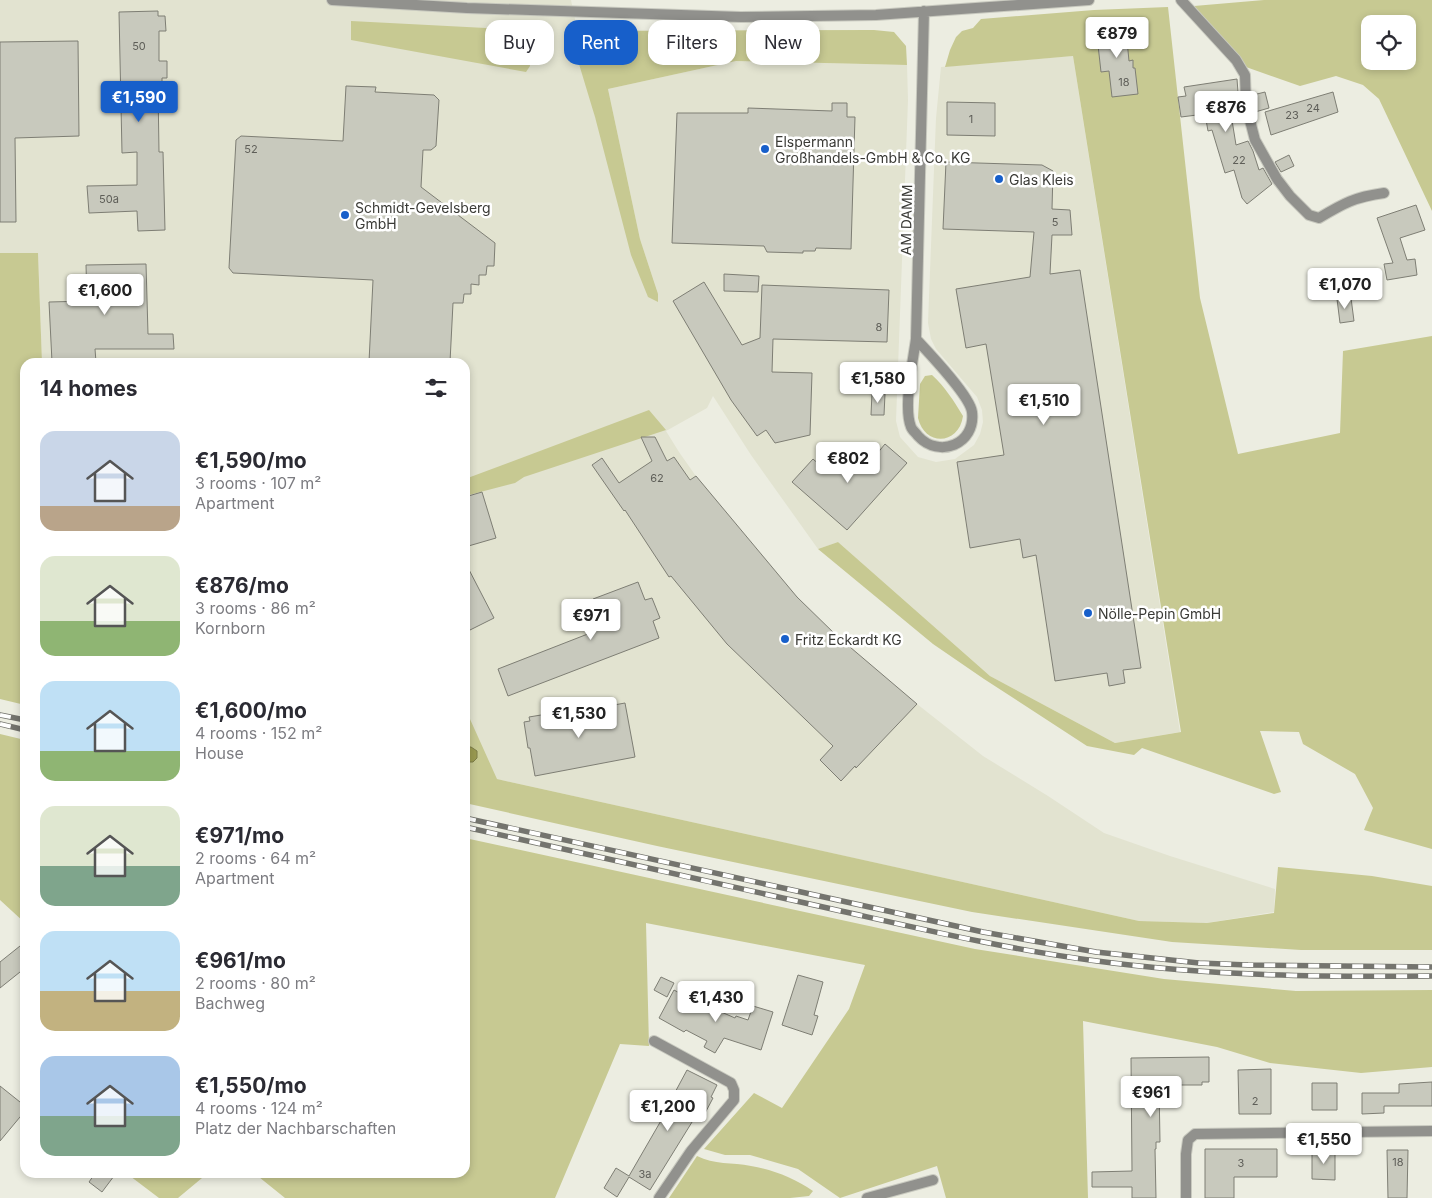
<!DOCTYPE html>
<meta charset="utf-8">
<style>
:root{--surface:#fff;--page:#f7f7f7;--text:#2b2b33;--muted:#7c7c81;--accent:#175fca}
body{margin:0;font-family:Inter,sans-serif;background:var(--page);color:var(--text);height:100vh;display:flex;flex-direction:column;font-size:19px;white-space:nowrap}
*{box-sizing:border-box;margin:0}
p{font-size:16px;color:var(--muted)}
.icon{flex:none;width:28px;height:28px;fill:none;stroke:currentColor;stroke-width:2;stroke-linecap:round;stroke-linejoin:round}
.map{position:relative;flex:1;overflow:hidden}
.side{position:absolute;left:20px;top:358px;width:450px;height:820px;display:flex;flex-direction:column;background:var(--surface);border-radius:15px;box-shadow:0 2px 8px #0003}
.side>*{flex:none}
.banner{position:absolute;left:485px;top:20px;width:475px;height:45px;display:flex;gap:10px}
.tools{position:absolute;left:1361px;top:15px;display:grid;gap:10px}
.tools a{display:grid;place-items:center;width:55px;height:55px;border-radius:10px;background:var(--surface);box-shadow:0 2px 8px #0003;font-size:25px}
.price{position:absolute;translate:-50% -42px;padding:0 11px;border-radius:5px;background:#fff;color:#222;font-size:16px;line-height:32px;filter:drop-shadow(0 1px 2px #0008)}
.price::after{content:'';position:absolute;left:50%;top:30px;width:15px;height:11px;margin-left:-8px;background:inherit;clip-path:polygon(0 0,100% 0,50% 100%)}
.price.active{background:var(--accent);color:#fff}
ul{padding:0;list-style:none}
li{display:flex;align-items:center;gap:15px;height:125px;padding:0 20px}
li span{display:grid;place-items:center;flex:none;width:140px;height:100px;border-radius:15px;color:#555}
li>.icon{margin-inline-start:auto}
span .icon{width:60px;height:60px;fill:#fffc;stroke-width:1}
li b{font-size:21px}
h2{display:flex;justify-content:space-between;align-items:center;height:60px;padding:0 20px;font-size:21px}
.tag{padding:0 18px;border-radius:15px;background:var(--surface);box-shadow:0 2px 8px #0003;font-size:18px;line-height:45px}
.tag.active{background:var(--accent);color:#fff}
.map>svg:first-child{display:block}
</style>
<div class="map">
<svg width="1432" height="1198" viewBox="0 0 1432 1198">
<rect width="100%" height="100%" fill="#ecede1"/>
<path fill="#e2e3d0" d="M0,0H571L595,117L658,294L640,239L608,89L736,61L907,65L908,100L896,421L900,437L918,457L936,462L955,459L974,445L980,434L983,422L982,410L977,397L936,349L931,339L928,323L936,118L941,67L1073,56L1180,732L1115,743L990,676L838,542L818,549L751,455L713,396L707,408L666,431L679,452L726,519L791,593L850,651L917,704L983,756L1048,796L1104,833L1170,856L1275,889L1274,912L1207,923L1139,921L465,772V362H42L38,253H0Z"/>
<path fill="#c7c992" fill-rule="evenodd" d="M1264,0H1432V211L1379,99L1363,85L1336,76L1300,86L1246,67L1194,6ZM1370,24H1408V61H1370Z
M1168,7L1200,298L1238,454L1340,433L1343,351L1432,336V849L1364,830L1373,808L1355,774L1303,744L1299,732L1260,731L1281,792L1274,794L1142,748L1134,755L1087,746L984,679L933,644L818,549L838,542L990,676L1115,743L1181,732L1073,56L945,67L950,50L956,37L962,31L973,28L981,19L1094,10Z
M351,21L526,30L530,66L526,72L351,40Z
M874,30L894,32L906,46L907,65L736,61L608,89L640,239L658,294V302L648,297L631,255L595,117L569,31Z
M0,253H38L42,362H25V705L0,699Z
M932,375C945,387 954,401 963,416C959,445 925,447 918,418L920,384L925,376Z
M649,410L666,430L524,477L515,483L465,496V479Z
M465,708L497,779L1139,921L1207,923L1274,913L1278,867L1372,876L1432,886V950H1301L1172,942L972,912L657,846L465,803Z
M0,734L25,740V923L0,900Z
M465,838L975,949L1164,979L1296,991L1432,990V1067L1361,1073L1270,1063L1217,1047L1083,1021L1088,1198H946L937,1166L840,1198L798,1169L750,1155H725L704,1149L754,1093L782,1108L849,1009L865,965L646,923L649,1046L620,1044L555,1198H285L254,1173L465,1172Z
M697,1156C714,1165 732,1162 751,1166C774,1170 794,1178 813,1191L809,1196L790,1198H669Z
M126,1173H208L178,1198H159Z"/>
<path fill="#9b9b51" stroke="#7e7e49" d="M465,747H471L477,751V758L473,762H465Z"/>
<path fill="#c8c9bd" stroke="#7e7e74" d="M158,11V16H165L166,31H159V61H167V78H162V88H158L159,152H163L165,230L138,231L137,211L89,213L87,186L137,185V152L122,153L119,12Z
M1125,20L1129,61L1133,60V68H1135L1138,94L1112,97L1109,71L1101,72L1097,36L1102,35L1101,22Z
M78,41L79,136L15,138L16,222H0V42Z
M1237,79L1239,106L1230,108L1236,145L1248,141L1253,151L1259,170L1263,168L1272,184L1247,204L1242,198L1234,170L1225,173L1212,130L1208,131L1205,114L1181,117L1178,97L1186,96L1184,87Z
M346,86L376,87L375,92L434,95L439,100L436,146L431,150H423L421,187L495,243L494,266H487L486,275H479V285L471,284V294H464L463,303H453L450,362H369L373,280L233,273L229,268L236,140L241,136L343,141Z
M1265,92L1269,108L1255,112L1253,95Z
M1333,92L1338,112L1271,135L1265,112Z
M947,102L995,103V136L947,135Z
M832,103H847V117H855L851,249L816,248L815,251H803V253L767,252L764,246L672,243L677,113H748V108L832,111Z
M1289,155L1294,166L1281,172L1275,162Z
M946,162L1042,165L1053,171L1052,209L1070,210L1072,235H1052L1050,274L1080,270L1141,668L1123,670L1125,683L1109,686L1107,673L1055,681L1036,555L1023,558L1020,539L970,548L957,462L1004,455L986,344L966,348L956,289L1030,277L1034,232L943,229Z
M1416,205L1425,230L1400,238L1407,260L1415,259L1417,275L1387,280L1384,264L1393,263L1377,218Z
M146,264L148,334H173L174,349H95L96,362H52L49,302L87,301L86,265Z
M724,274L759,276L758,292L724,291Z
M704,282L742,345L760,338L762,285L889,290L887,342L773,339L772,372L812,373L810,435L775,443L766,430L757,436L731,400L673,301Z
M1351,298L1354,321L1340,323L1337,299Z
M872,393L885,394L884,415H871Z
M641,437H655L667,461L674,457L690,480L696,476L797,597L837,636L917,704L856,768L855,766L841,781L820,760L833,746L727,644L671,576L669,577L625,510L624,511L592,465L602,458L619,483L652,461Z
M885,444L907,463L847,530L792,482L813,459L822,467L836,451L861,473Z
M482,492L496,538L465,547V497Z
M465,562L494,618L470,630L465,621Z
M638,582L645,600L652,598L660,618L653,621L659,638L508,696L498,669L598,630L593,616L598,614L593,599Z
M625,703L635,757L535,776L530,748H528L524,722L530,721L529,717L553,713L554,716Z
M25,942V968L0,988V962Z
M798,975L823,982L814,1015L818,1016L812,1035L782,1025Z
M661,977L674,983L667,997L654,990Z
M674,990L718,1014L719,1011L735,1018L736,1016L748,1020L753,1006L773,1012L761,1050L724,1038L715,1053L704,1047L707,1041L686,1030L684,1032L659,1018Z
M1209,1057V1082H1202V1085H1159L1160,1142H1156V1149H1155L1156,1198H1132V1187H1092V1172L1132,1171L1131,1058Z
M1271,1069V1114H1239L1238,1070Z
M687,1070L717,1085L711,1097L713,1098L703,1117L697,1114L650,1190L629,1177L617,1197L604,1188L616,1168L629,1176L666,1112L665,1111Z
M1432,1082V1106H1384V1113L1362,1114V1093H1399V1084Z
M1312,1083H1337V1110H1312Z
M0,1086L25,1106V1111L0,1141Z
M1205,1149H1277V1177H1234V1198H1205Z
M1312,1150L1335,1151V1180L1312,1179Z
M1387,1150H1408L1407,1198H1388Z
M96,1172H117L102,1192L89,1182Z"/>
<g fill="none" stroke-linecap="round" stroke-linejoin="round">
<defs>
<path id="street" d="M332,0L467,8L741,17L876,15L1089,0
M1181,0L1236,60L1245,75L1246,105L1255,140L1277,179L1290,196L1309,215L1319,218C1344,203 1355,197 1384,193
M916,339C929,353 970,396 972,412C976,444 939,459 918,436C916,433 912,430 911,427C903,407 913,361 916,339L924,11
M654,1041L731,1083L734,1090V1100L691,1151L659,1198
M867,1198L933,1180
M1186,1198V1154L1188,1140L1195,1134L1432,1131"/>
</defs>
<use href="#street" stroke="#c8c9bf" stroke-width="12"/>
<use href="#street" stroke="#91918d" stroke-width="10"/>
<defs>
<path id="rail" d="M0,715L25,720
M0,724L25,730
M465,818L983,932L1096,952L1199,963L1248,965L1432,967
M465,827C590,855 715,883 841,911C926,930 1011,950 1097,961C1209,976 1320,977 1432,976"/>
</defs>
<use href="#rail" stroke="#74746e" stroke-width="5.5"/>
<use href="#rail" stroke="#fff" stroke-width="4" stroke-dasharray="11" stroke-linecap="butt"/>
</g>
<g fill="#175fca" stroke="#fff" stroke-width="2">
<circle cx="765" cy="149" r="5"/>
<circle cx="999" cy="179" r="5"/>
<circle cx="345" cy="215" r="5"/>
<circle cx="1088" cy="613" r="5"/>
<circle cx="785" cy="639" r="5"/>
</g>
<g text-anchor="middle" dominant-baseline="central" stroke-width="5" stroke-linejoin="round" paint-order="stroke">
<g font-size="11" fill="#5e5e58">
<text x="139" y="46">50</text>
<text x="1124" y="82">18</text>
<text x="1313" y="108">24</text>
<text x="1292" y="115">23</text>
<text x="971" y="119">1</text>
<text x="251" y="149">52</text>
<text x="1239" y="160">22</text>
<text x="109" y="199">50a</text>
<text x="1055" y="222">5</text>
<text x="879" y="327">8</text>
<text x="657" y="478">62</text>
<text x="1255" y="1101">2</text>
<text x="1398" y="1162">18</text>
<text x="1241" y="1163">3</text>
<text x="645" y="1174">3a</text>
</g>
<g font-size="14" fill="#3a3a36" stroke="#fff" text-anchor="start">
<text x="775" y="141">Elspermann<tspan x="775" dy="16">Großhandels-GmbH &amp; Co. KG</tspan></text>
<text x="1009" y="179">Glas Kleis</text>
<text x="355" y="207">Schmidt-Gevelsberg<tspan x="355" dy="16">GmbH</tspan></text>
<text x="1098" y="613">Nölle-Pepin GmbH</text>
<text x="795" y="639">Fritz Eckardt KG</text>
</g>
<g font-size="14" fill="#3a3a36" stroke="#fff">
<text transform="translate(906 220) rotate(-89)">AM DAMM</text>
</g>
</g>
</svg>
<div class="tools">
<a><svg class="icon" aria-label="locate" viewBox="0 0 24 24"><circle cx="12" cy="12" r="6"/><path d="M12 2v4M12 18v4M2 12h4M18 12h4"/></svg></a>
</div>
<b class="price" style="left:1117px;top:59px">€879</b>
<b class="price active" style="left:139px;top:123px">€1,590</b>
<b class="price" style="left:1226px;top:133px">€876</b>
<b class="price" style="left:1345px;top:310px">€1,070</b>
<b class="price" style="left:105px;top:316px">€1,600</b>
<b class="price" style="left:878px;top:404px">€1,580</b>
<b class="price" style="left:1044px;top:426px">€1,510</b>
<b class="price" style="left:848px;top:484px">€802</b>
<b class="price" style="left:591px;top:641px">€971</b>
<b class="price" style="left:579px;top:739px">€1,530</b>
<b class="price" style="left:716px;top:1023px">€1,430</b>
<b class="price" style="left:1151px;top:1118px">€961</b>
<b class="price" style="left:668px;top:1132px">€1,200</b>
<b class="price" style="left:1324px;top:1165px">€1,550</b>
<div class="banner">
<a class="tag">Buy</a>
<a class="tag active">Rent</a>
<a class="tag">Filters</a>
<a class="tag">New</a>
</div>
<section class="side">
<h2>14 homes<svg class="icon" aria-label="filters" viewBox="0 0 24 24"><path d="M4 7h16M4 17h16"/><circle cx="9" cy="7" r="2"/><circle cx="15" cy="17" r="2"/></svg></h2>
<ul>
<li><span style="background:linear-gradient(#c9d6e8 75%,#b9a48a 0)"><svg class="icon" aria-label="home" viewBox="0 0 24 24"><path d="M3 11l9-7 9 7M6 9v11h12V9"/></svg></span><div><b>€1,590/mo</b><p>3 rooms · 107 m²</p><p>Apartment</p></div></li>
<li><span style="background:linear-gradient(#dfe7d0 65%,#8fb573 0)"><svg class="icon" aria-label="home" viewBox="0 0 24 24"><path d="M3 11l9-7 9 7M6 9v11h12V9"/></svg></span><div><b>€876/mo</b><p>3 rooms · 86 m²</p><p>Kornborn</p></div></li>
<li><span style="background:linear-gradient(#bfe0f5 70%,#8fb573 0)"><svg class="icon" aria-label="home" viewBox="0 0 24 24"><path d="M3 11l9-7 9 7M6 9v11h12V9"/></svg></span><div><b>€1,600/mo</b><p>4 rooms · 152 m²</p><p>House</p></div></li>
<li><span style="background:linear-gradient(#dfe7d0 60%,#7fa58c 0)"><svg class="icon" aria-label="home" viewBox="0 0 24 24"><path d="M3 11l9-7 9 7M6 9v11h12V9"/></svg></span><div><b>€971/mo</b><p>2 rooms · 64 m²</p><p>Apartment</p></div></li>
<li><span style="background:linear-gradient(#bfe0f5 60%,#c2b280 0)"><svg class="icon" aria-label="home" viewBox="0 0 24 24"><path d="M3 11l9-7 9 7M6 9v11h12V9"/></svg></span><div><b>€961/mo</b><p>2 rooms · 80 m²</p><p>Bachweg</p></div></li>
<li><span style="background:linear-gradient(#a9c7e8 60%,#7fa58c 0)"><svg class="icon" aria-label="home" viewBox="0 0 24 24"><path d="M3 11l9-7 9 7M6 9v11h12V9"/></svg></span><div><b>€1,550/mo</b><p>4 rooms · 124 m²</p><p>Platz der Nachbarschaften</p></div></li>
</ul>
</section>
</div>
